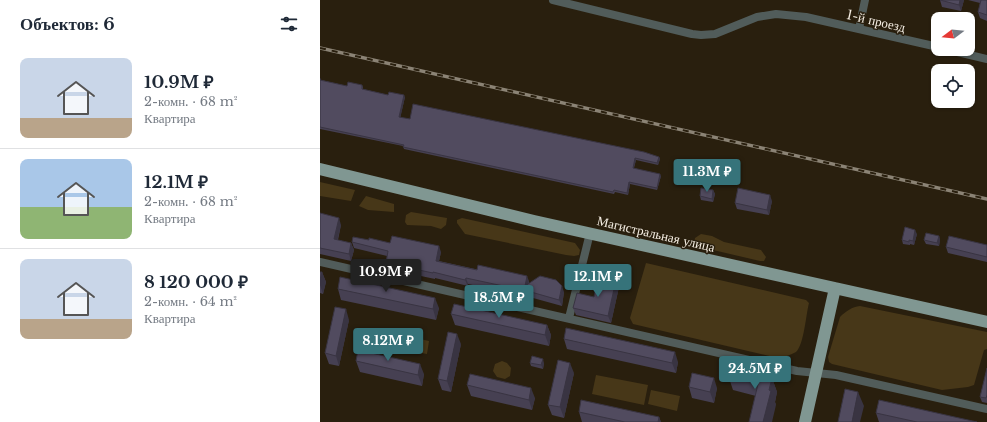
<!DOCTYPE html>
<html lang="ru">
<meta charset="utf-8">
<style>
:root{--surface:#fff;--page:#f6f6f7;--text:#1f2937;--muted:#747a83;--line:#e0e1e3;--accent:#36737a}
body{margin:0;font-family:"Libre Baskerville",serif;background:var(--page);color:var(--text);height:100vh;display:flex;flex-direction:column;font-size:15px;white-space:nowrap}
*{box-sizing:border-box;margin:0}
p{font-size:13px;color:var(--muted)}
.icon{flex:none;width:22px;height:22px;fill:none;stroke:currentColor;stroke-width:2;stroke-linecap:round;stroke-linejoin:round}
.map{position:relative;flex:1;overflow:hidden}
.details{display:flex;flex-direction:column;background:var(--surface);width:320px}
.details>*{flex:none}
.needle{width:26px;rotate:254deg}
.buttons{position:absolute;left:611px;top:12px;display:grid;gap:8px}
.buttons a{display:grid;place-items:center;width:44px;height:44px;border-radius:8px;background:var(--surface);box-shadow:0 1px 3px #0004;font-size:20px}
.price{position:absolute;translate:-50% -34px;padding:0 9px;border-radius:4px;background:var(--accent);color:#fff;font-size:13px;line-height:26px;filter:drop-shadow(0 1px 2px #0008)}
.price::after{content:'';position:absolute;left:50%;top:24px;width:12px;height:9px;margin-left:-6px;background:inherit;clip-path:polygon(0 0,100% 0,50% 100%)}
.price.active{background:#222;color:#fff}
ul{padding:0;list-style:none}
li{display:flex;align-items:center;gap:12px;height:100px;padding:0 20px}
li+li{border-top:1px solid var(--line)}
li span{display:grid;place-items:center;flex:none;width:112px;height:80px;border-radius:8px;color:#555}
li>.icon{margin-inline-start:auto}
span .icon{width:48px;height:48px;fill:#fffc;stroke-width:1}
li b{font-size:17px}
h2{display:flex;justify-content:space-between;align-items:center;height:48px;padding:0 20px;font-size:17px}
main{display:flex;flex:1;min-height:0}
.map>svg:first-child{display:block}
</style>
<main>
<section class="details">
<h2>Объектов: 6<svg class="icon" aria-label="filters" viewBox="0 0 24 24"><path d="M4 7h16M4 17h16"/><circle cx="9" cy="7" r="2"/><circle cx="15" cy="17" r="2"/></svg></h2>
<ul>
<li><span style="background:linear-gradient(#c9d6e8 75%,#b9a48a 0)"><svg class="icon" aria-label="home" viewBox="0 0 24 24"><path d="M3 11l9-7 9 7M6 9v11h12V9"/></svg></span><div><b>10.9M ₽</b><p>2-комн. · 68 m²</p><p>Квартира</p></div></li>
<li><span style="background:linear-gradient(#a9c7e8 60%,#8fb573 0)"><svg class="icon" aria-label="home" viewBox="0 0 24 24"><path d="M3 11l9-7 9 7M6 9v11h12V9"/></svg></span><div><b>12.1M ₽</b><p>2-комн. · 68 m²</p><p>Квартира</p></div></li>
<li><span style="background:linear-gradient(#c9d6e8 75%,#b9a48a 0)"><svg class="icon" aria-label="home" viewBox="0 0 24 24"><path d="M3 11l9-7 9 7M6 9v11h12V9"/></svg></span><div><b>8 120 000 ₽</b><p>2-комн. · 64 m²</p><p>Квартира</p></div></li>
</ul>
</section>
<div class="map">
<svg width="667" height="422" viewBox="0 0 667 422">
<rect width="100%" height="100%" fill="#291f0e"/>
<path fill="#473718" d="M0,182L35,190L31,201L0,196Z
M46,196L74,204V212L48,210L39,206Z
M91,212L127,218L126,225L121,229L111,226L87,225L85,222L86,215Z
M142,218L255,243L260,250L259,255L254,256L246,255L145,234L137,223V220Z
M381,234L392,236L404,242L441,250L446,257L444,261H440L376,246L374,243L375,238Z
M326,263L486,300L489,303C486,314 484,345 476,352C471,355 464,357 458,358L313,324L310,318Z
M540,306L667,332V349L664,350L654,385L648,387L622,390L512,364L509,362L508,357L520,317C526,311 532,307 540,306Z
M62,332L70,334L72,339V346L70,347L59,345L57,341L58,337Z
M87,336L109,341L107,354L84,350Z
M182,361L187,363L191,368L190,376L185,379L177,377L173,371L175,364Z
M276,375L328,385L324,405L272,394Z
M331,390L360,396L357,411L328,404Z"/>
<g fill="none" stroke-linecap="round" stroke-linejoin="round">
<path stroke="#515c5a" stroke-width="8" d="M233,0L372,34L381,35L395,34L437,17L456,14L486,17L618,47
M539,29L545,0
M625,49L667,59
M0,262L477,371L516,375L667,409
M249,318L270,233"/>
<path stroke="#809792" stroke-width="12" d="M0,169L214,221L667,322
M485,422L515,288"/>
<defs>
<path id="rail" d="M0,48L667,199"/>
</defs>
<use href="#rail" stroke="#8b8375" stroke-width="3.5"/>
<use href="#rail" stroke="#291f0e" stroke-width="2" stroke-dasharray="6" stroke-linecap="butt"/>
</g>
<path fill="#464052" d="M620,0H644L641,11L622,7Z
M648,0H667V21L660,18L658,12L660,3Z
M0,79L1,80L27,86L42,85L43,87V89L68,95L85,97L80,118L90,119L339,157L340,159L338,165L316,160L314,168L341,176L337,190L310,184L308,195L295,192L294,194L84,149L83,146L0,129Z
M393,190L395,194L393,202L381,200L380,196Z
M452,201L449,215L417,209L415,203Z
M0,213L21,225L18,240L31,243L34,250L31,261L0,254Z
M597,234L594,245L590,244V245L583,244L582,240Z
M619,236L620,240L619,246L606,244L604,240Z
M49,240L121,252L119,261L209,281V283L244,292L242,306L213,298L148,284V286L115,278V279L68,269L66,263L67,256L34,248L32,242Z
M667,245V262L628,253L626,247Z
M0,272H2L6,282L3,294L0,293Z
M299,287L291,323L256,315L253,308L274,297Z
M18,289L119,308L116,320L21,300Z
M131,314L227,325L231,335L229,346L135,325Z
M29,320L19,366L9,364L5,353Z
M244,339L358,362L356,373L247,349Z
M141,344L131,392L122,390L118,379Z
M36,361L104,374L102,386L40,372Z
M210,363H224L223,369L211,366Z
M667,368V403L662,402L660,397Z
M441,371L443,376L452,378L457,392L455,402L456,405L436,396L413,390L408,375Z
M254,373L244,418L232,415L228,405Z
M147,385L215,398L212,410L151,396Z
M369,387L397,388L394,403L372,398Z
M259,412L339,417L341,422H262Z
M556,413L657,422H559Z"/>
<path fill="#393442" d="M640,0H644L641,11L639,5Z
M84,95L85,97L80,119L79,117Z
M339,157L340,159L338,165L337,163Z
M315,158L316,160L313,170V168Z
M340,174L341,176L337,190V188Z
M309,182L310,184L308,195L307,193Z
M393,190L395,194L393,202L392,199Z
M450,195L452,201L449,215L447,210Z
M19,218L21,225L16,246L14,239Z
M595,230L597,234L594,245L593,241Z
M619,236L620,240L619,246L617,243Z
M31,243L34,250L31,261L29,254Z
M119,246L121,252L118,266L116,261Z
M2,272L6,282L3,294L0,285V280Z
M207,276L209,281L207,291L205,286Z
M146,278L148,284V286L145,280Z
M296,280L299,287L291,323L288,316Z
M242,286L244,292L242,306L239,300Z
M115,298L119,308L116,320L113,309Z
M26,309L29,320L19,366L16,356Z
M227,325L231,335L229,346L225,335Z
M137,334L141,344L131,392L127,381Z
M355,352L358,362L356,373L352,363Z
M223,359L224,363L223,369L221,365Z
M250,363L254,373L244,418L240,407Z
M100,364L104,374L102,386L98,375Z
M394,378L397,388L394,403L390,392Z
M452,378L457,392L455,402L456,405L452,422H443Z
M211,388L215,398L212,410L209,400Z
M538,392L544,406L540,422H532Z
M339,417L341,422H338Z"/>
<path fill="#514b5f" stroke="#393442" d="M620,0H640L639,5Z
M661,0H667V15L658,12Z
M0,79H1L0,80L27,86L28,82L42,85V89L68,95L69,92L84,95L79,117L90,119L93,104L324,152L339,157L337,163L315,158L313,168L340,174L337,188L309,182L307,193L294,190L293,192L83,147L84,145L0,127Z
M381,188L393,190L392,199L380,196Z
M418,188L450,195L447,210L415,203Z
M0,213L19,218L14,239L31,243L29,254L0,248Z
M585,227L595,230L593,241L589,240V242L582,240Z
M606,233L619,236L617,243L604,240Z
M72,236L119,246L116,261L157,270L158,265L207,276L205,286L220,276L236,280L242,286L239,300L211,292L146,278L145,280L113,272V273L66,263L68,251L32,242L33,237L49,240V238L70,243Z
M629,236L667,245V257L626,247Z
M0,272H2L0,280Z
M278,276L296,280L288,316L253,308L257,293L274,297Z
M20,277L115,298L113,309L18,289Z
M134,304L227,325L225,335L131,314Z
M15,307L26,309L16,356L5,353Z
M246,328L355,352L352,363L244,339Z
M128,332L137,334L127,381L118,379Z
M38,350L100,364L98,375L36,361Z
M212,356L223,359L221,365L210,363Z
M238,360L250,363L240,407L228,405Z
M411,364L441,371L440,375L452,378L449,390L451,391L443,422H429L438,384L408,375Z
M667,368V395L666,398L660,397Z
M372,373L394,378L390,392L369,387Z
M150,374L211,388L209,400L147,385Z
M525,389L538,392L532,422H518Z
M261,400L339,417L338,422H305L259,412Z
M559,400L657,422H597L556,413Z"/>
<g text-anchor="middle" dominant-baseline="central" stroke-width="3" stroke-linejoin="round" paint-order="stroke">
<g font-size="13" fill="#f5eee3" stroke="#291f0e">
<text transform="translate(556 21) rotate(13)">1-й проезд</text>
<text transform="translate(336 234) rotate(13)">Магистральная улица</text>
</g>
</g>
</svg>
<div class="buttons">
<a><svg class="needle" viewBox="-14 -14 28 28"><path d="M0-13l5 13h-10z" fill="#e53935"/><path d="M0 13l5-13h-10z" fill="#747a83"/></svg></a>
<a><svg class="icon" aria-label="locate" viewBox="0 0 24 24"><circle cx="12" cy="12" r="6"/><path d="M12 2v4M12 18v4M2 12h4M18 12h4"/></svg></a>
</div>
<b class="price" style="left:387px;top:193px">11.3M ₽</b>
<b class="price active" style="left:66px;top:293px">10.9M ₽</b>
<b class="price" style="left:278px;top:298px">12.1M ₽</b>
<b class="price" style="left:179px;top:319px">18.5M ₽</b>
<b class="price" style="left:68px;top:362px">8.12M ₽</b>
<b class="price" style="left:435px;top:390px">24.5M ₽</b>
</div>
</main>
